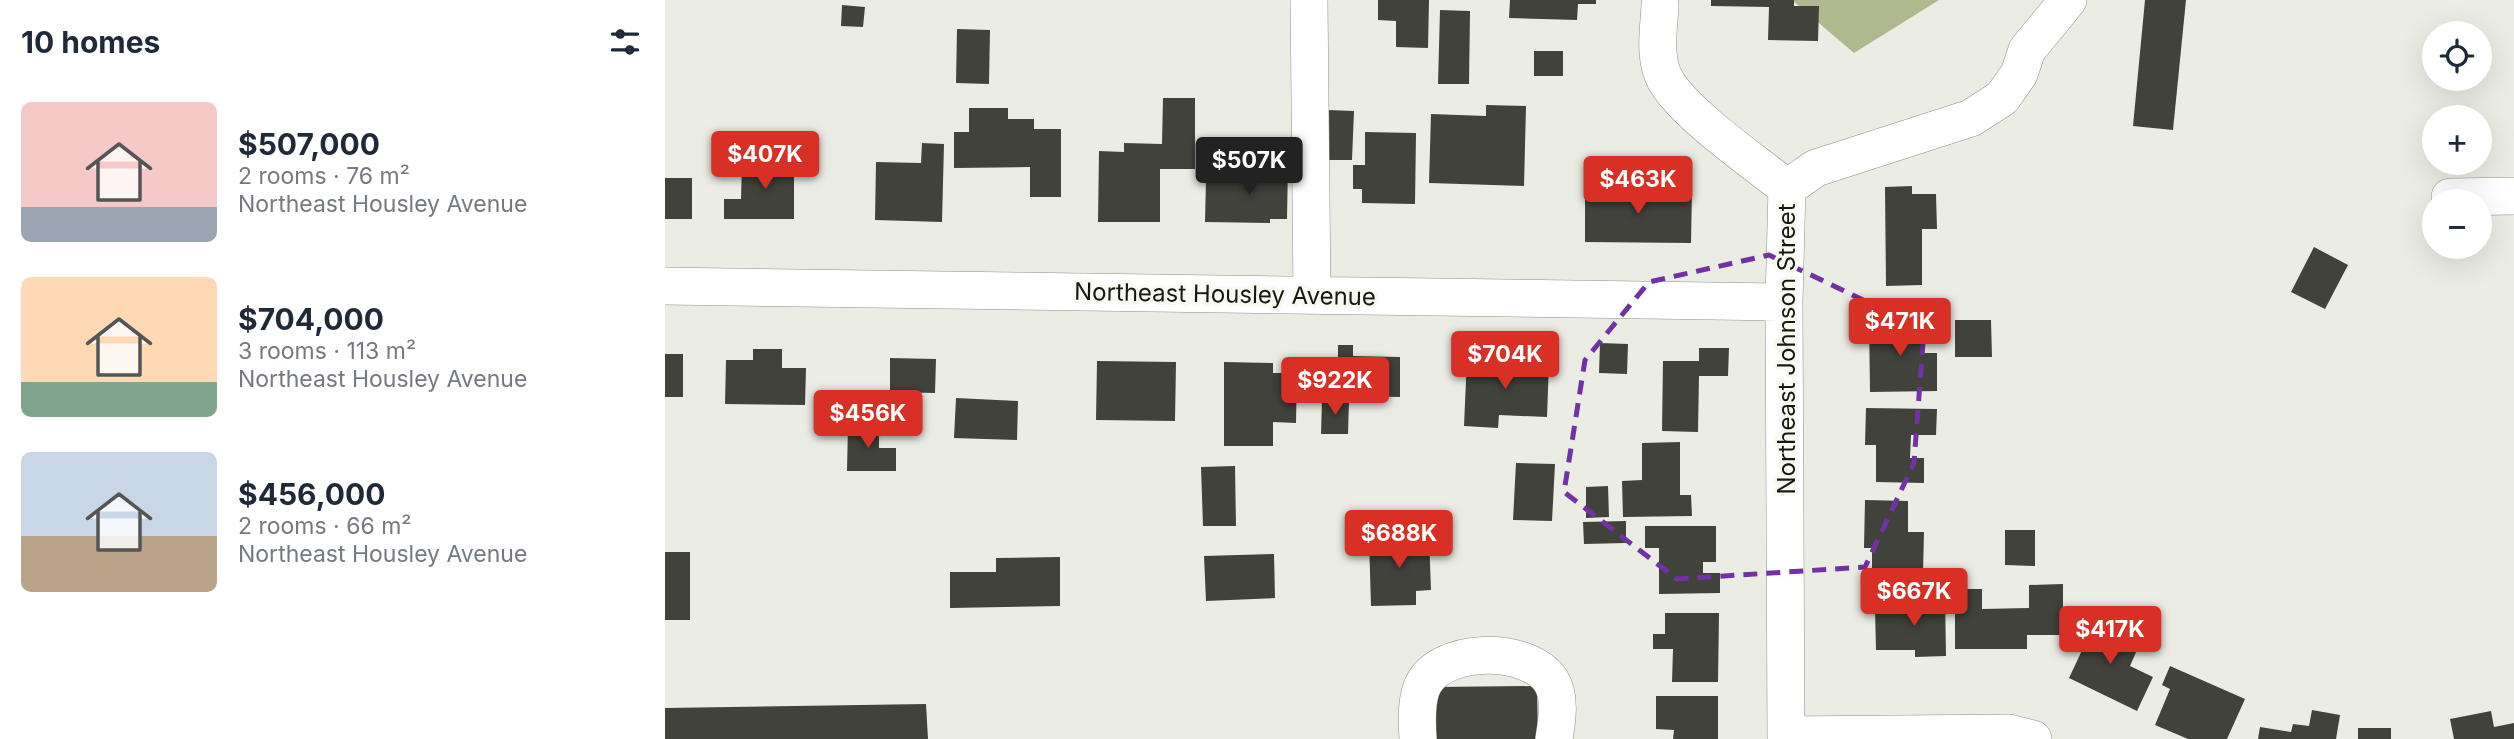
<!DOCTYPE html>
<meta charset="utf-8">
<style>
:root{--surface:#fff;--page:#f6f6f7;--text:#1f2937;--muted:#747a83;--accent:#d93025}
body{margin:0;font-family:Inter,sans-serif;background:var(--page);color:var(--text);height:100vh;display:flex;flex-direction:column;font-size:26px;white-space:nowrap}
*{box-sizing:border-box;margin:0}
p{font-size:23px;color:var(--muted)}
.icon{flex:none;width:38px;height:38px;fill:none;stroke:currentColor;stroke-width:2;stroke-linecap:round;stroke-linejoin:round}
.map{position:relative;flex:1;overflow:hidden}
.drawer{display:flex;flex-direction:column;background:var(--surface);width:665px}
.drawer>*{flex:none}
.controls{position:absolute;left:1757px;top:21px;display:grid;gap:14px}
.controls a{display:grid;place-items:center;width:70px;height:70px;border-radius:50%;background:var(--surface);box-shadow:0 7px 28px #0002;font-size:35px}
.price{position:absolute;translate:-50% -60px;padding:0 16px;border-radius:7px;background:var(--accent);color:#fff;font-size:23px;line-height:46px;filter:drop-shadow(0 2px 4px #0008)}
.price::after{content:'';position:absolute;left:50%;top:42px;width:21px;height:16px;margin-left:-10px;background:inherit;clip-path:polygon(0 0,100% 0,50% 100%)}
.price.active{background:#222;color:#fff}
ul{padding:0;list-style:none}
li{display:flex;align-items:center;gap:21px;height:175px;padding:0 21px}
li span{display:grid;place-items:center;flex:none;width:196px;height:140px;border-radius:10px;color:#555}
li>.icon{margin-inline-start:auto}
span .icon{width:84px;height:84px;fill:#fffc;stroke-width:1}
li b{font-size:30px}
h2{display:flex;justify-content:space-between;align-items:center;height:84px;padding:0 21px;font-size:30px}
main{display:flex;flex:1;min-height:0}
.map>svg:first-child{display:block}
</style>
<main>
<section class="drawer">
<h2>10 homes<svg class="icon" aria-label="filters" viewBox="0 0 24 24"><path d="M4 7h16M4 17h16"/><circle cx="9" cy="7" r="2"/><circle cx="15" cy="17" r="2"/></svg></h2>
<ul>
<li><span style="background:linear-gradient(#f6c9c9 75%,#9aa5b1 0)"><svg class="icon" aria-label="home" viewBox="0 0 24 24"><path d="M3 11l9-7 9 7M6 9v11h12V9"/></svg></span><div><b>$507,000</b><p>2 rooms · 76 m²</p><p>Northeast Housley Avenue</p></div></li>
<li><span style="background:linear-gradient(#ffd9b3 75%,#7fa58c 0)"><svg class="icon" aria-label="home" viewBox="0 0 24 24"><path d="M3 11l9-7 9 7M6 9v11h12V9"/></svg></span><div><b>$704,000</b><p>3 rooms · 113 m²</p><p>Northeast Housley Avenue</p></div></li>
<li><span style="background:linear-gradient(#c9d6e8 60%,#b9a48a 0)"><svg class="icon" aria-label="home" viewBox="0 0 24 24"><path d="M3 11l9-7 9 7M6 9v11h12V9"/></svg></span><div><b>$456,000</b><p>2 rooms · 66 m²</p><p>Northeast Housley Avenue</p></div></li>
</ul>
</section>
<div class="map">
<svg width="1849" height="739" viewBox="0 0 1849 739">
<rect width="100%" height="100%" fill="#ebede5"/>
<path fill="#b0b98d" d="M1127,0H1274L1189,53Z"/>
<path fill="#41423c" d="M713,0H764L763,48L731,47V21L713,20Z
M845,0H931V4H913L912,20L844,18Z
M1046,0H1129V6H1154L1153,41L1103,40L1104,7L1046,6Z
M1480,0H1521L1508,130L1468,126Z
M177,5L200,7L198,27L176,26Z
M775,10L805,11L804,84H773Z
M292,29L325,30L324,84L291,83Z
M869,51H898V76H869Z
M498,98H530V169H495V222H433L434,151L459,152V143L497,144Z
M821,105L861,106L859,186L764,183L766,114L821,116Z
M304,108H343V119H369V129H396V197H365V167L289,168V132H304Z
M663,110L689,111L687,160H661Z
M700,132L751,133L750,204L697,203V189H688V165H700Z
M257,143L279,144L277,222L210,220L211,162L256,163Z
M109,152H129V219H59V199H76L77,163H109Z
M585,164H623L622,219H605V223L540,222L541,180L585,181Z
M0,178H27V219H0Z
M1247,186V194H1271L1272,229H1257V285L1221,286L1220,187Z
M920,189L1027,190L1026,243L920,242Z
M1649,247L1683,265L1660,309L1626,292Z
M1256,320V353H1272V391L1205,392L1204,321Z
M1290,320H1326L1327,357H1290Z
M935,343L963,344L962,374L934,373Z
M673,345H688V356L735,357V397L673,396Z
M1034,348H1064L1063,376H1034L1033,432L997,431L998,361H1034Z
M88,349H117V368H141L140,405L60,404L61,360H88Z
M0,354H18V397H0Z
M225,358L271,359L270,393L225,392Z
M802,358L884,362L882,417L834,415L833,428L799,426Z
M432,361L511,362L510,421L431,420Z
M559,362L608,363V373H632L631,423L608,422V446H559Z
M291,398L353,401L352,440L289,438Z
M657,399L684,400L683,434H656Z
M1201,408L1272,409L1271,435H1246L1245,458H1259V483L1211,482V445H1200Z
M183,424H214V448H231V471H182Z
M1015,442V495H1026L1027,516L958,517L957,481L977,480V443Z
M851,463L890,464L887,521L848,520Z
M570,466L571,526H538L536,467Z
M943,486L944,517L921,518V487Z
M1200,500L1243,501V532H1259L1258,573L1207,572V548H1199Z
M961,521V543L919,544L918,522Z
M980,526H1051V562H1038V573H1055V593L994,594V548H980Z
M1340,530H1370V566L1340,565Z
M764,537L766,590L751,591V605L706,606L704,539Z
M0,552H25V620H0Z
M609,554L610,598L541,601L539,556Z
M395,557V606L285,608V572H331V558Z
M1246,579L1247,603L1201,604V580Z
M1398,584V635H1362V649H1290V589H1317V609L1364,608V585Z
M1280,595L1281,656L1250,657V650H1211L1210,609L1250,608V596Z
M1000,613H1054L1053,682H1007L1008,649H988V634H1000Z
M1423,618L1475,643L1465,666L1488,677L1472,711L1404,678L1420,644L1413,640Z
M1505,666L1580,699L1562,739H1523L1490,725L1505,689L1497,685Z
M872,686L873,739H771V687Z
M991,696H1053V739H1008L1009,730L991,729Z
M261,704L263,739H0V708Z
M1647,710L1675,715L1671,739H1593L1595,727L1626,732L1628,724L1644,726Z
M1826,711L1829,727L1849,723V739H1789L1785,719Z
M1693,728H1726V739H1693Z"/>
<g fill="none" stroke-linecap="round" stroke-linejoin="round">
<defs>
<path id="minor" d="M644,0L647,296
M995,5C994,27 989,54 998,75C1012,109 1091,163 1122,188
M1122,188L1151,168L1306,118L1337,98L1354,74L1362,50L1403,0
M1785,197L1849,196
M0,286L1119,302
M1121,735L1344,733L1368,739
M753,739C752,724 751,705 756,690C770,646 863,645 886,681C896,697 892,721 889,739
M1121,739L1119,302L1122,188"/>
</defs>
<use href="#minor" stroke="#8f9089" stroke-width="38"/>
<use href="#minor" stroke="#fff" stroke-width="37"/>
</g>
<path fill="none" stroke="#7232a6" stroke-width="5" stroke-dasharray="14 9" stroke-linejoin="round" d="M1104,255L1259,329L1249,463L1200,567L1012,579L899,492L920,360L984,282Z"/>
<g text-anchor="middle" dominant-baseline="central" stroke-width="7" stroke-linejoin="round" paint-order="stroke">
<g font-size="24" fill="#171714" stroke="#f9faf2">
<text transform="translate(560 294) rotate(1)">Northeast Housley Avenue</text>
<text transform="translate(1121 349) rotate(-90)">Northeast Johnson Street</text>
</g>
</g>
</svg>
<div class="controls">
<a><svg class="icon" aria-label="locate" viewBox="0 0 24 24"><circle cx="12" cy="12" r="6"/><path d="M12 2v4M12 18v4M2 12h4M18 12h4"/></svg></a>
<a>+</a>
<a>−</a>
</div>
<b class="price" style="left:100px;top:191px">$407K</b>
<b class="price active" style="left:584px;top:197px">$507K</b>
<b class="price" style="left:973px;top:216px">$463K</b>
<b class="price" style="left:1235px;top:358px">$471K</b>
<b class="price" style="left:840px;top:391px">$704K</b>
<b class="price" style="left:670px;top:417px">$922K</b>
<b class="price" style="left:203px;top:450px">$456K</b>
<b class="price" style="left:734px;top:570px">$688K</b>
<b class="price" style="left:1249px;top:628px">$667K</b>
<b class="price" style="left:1445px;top:666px">$417K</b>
</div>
</main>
